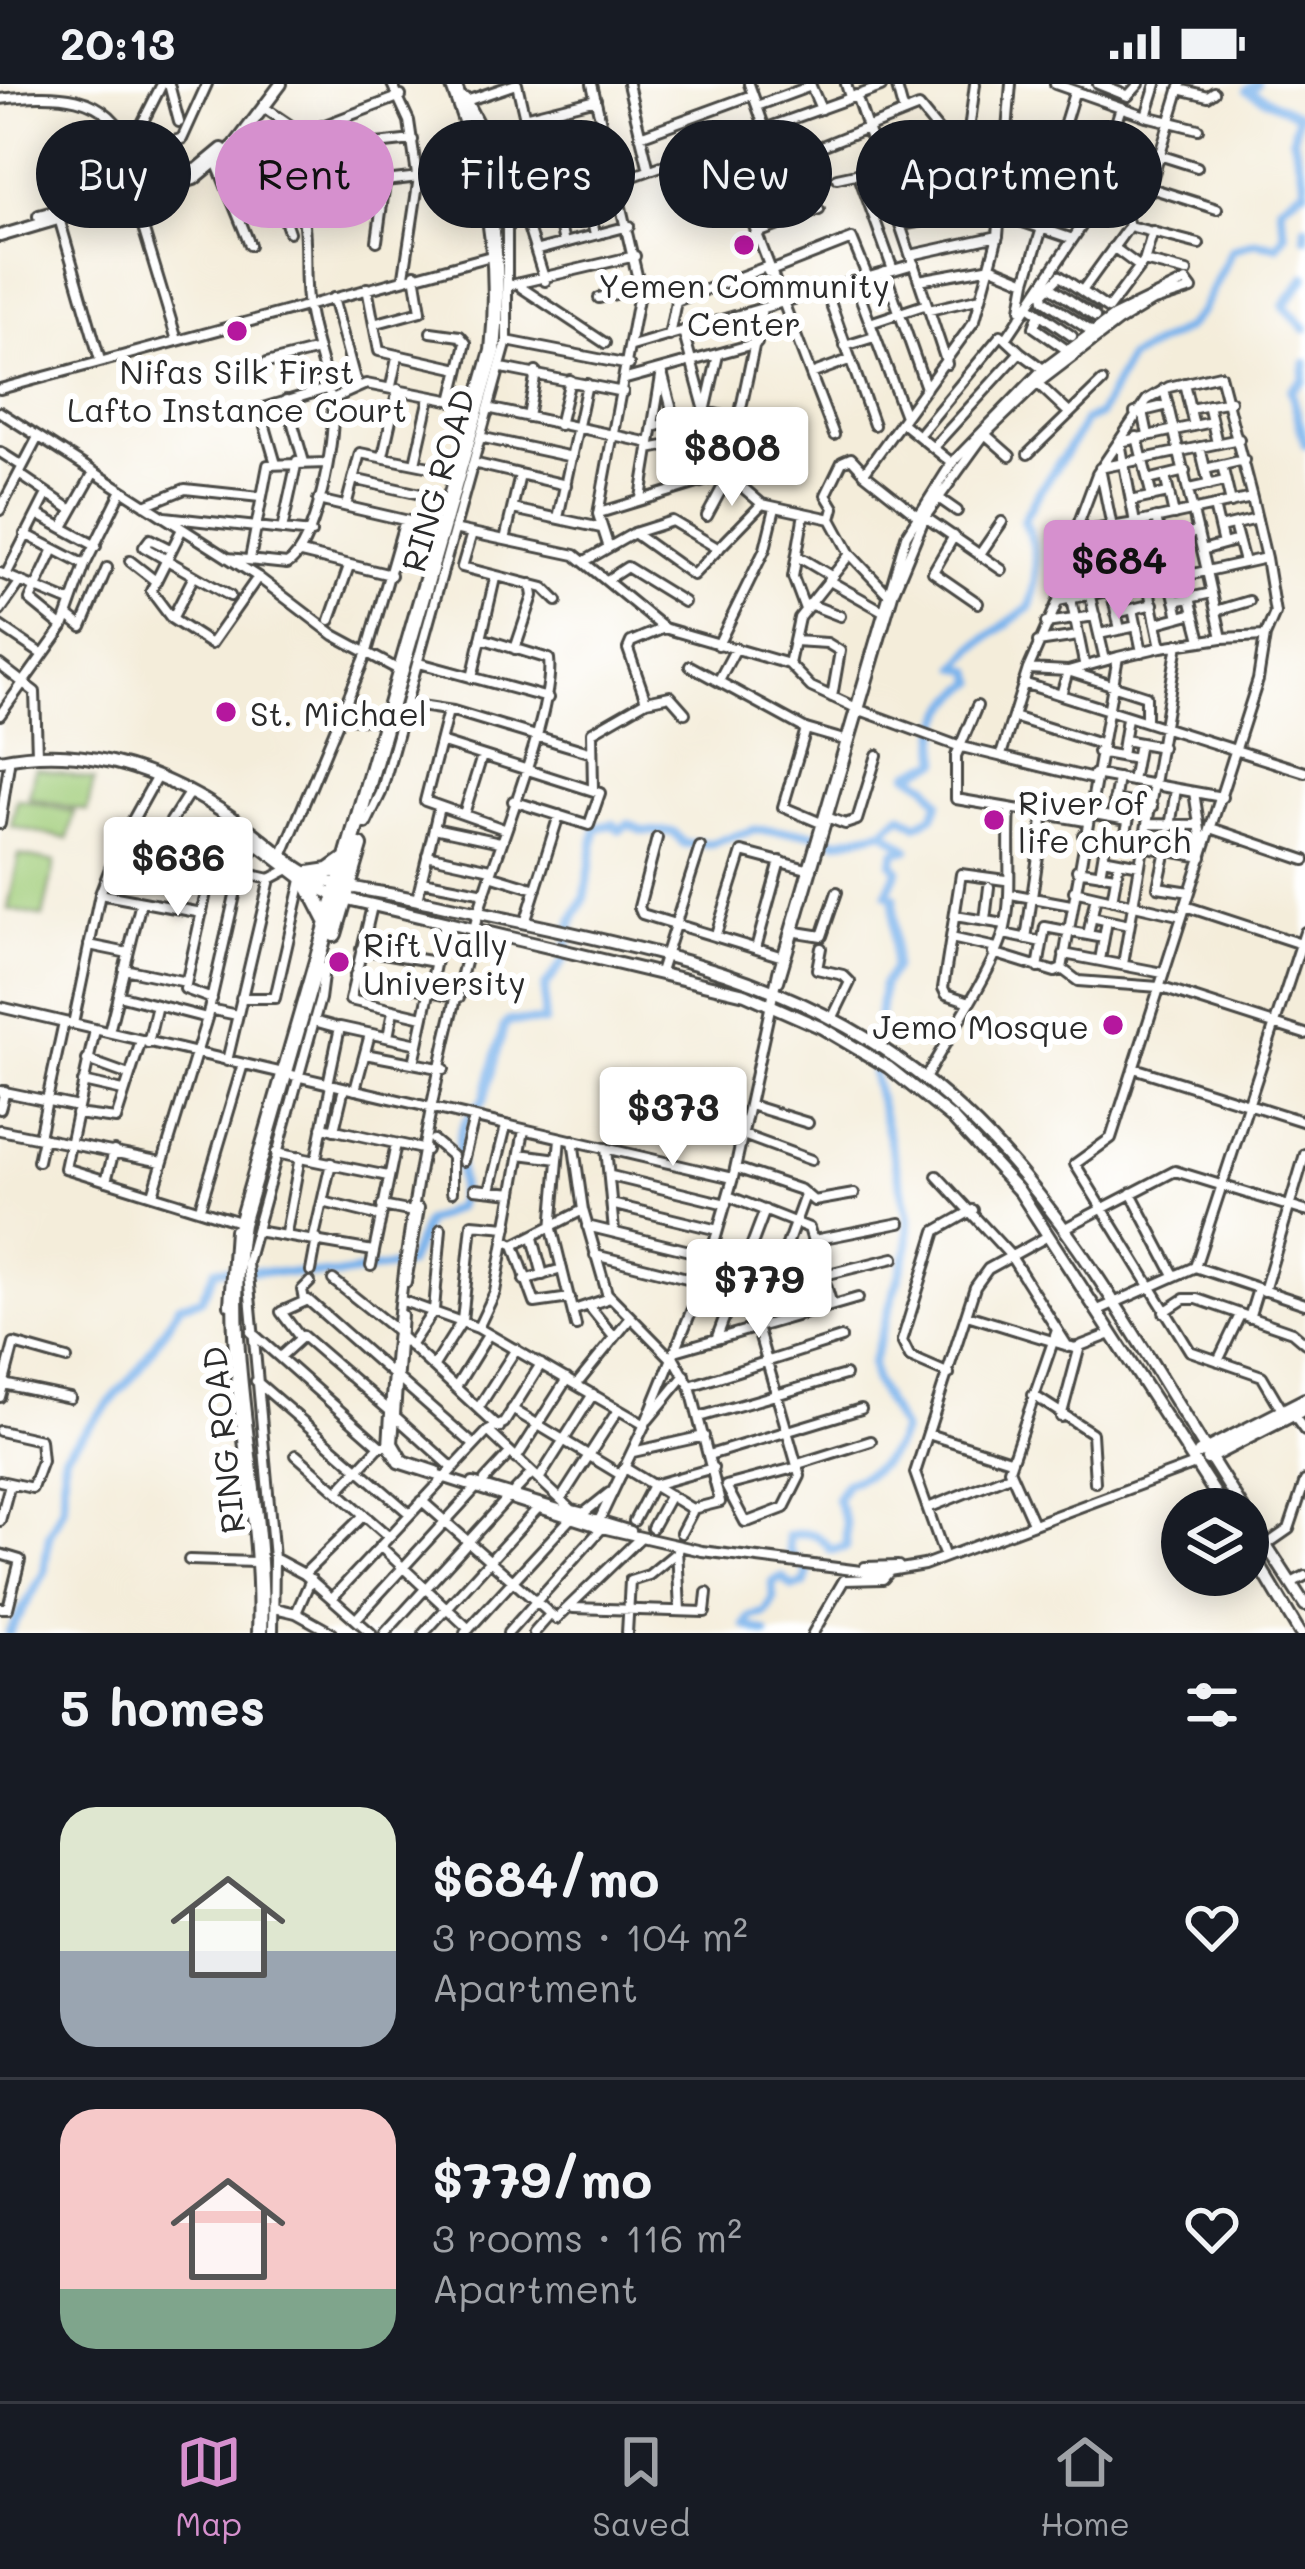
<!DOCTYPE html>
<meta charset="utf-8">
<style>
:root{--surface:#171b24;--page:#242831;--text:#f1f3f6;--muted:#9ea1a6;--line:#363941;--accent:#d690ce}
body{margin:0;font-family:Mali,sans-serif;background:var(--page);color:var(--text);height:100vh;display:flex;flex-direction:column;font-size:45px;white-space:nowrap}
*{box-sizing:border-box;margin:0}
p{font-size:39px;color:var(--muted)}
.icon{flex:none;width:66px;height:66px;fill:none;stroke:currentColor;stroke-width:2;stroke-linecap:round;stroke-linejoin:round}
.map{position:relative;height:1549px;overflow:hidden}
.details{display:flex;flex-direction:column;background:var(--surface);flex:1}
.details>*{flex:none}
.top-card{position:absolute;left:36px;top:36px;width:1233px;height:108px;display:flex;gap:24px}
.controls{position:absolute;left:1161px;top:1404px;display:grid;gap:24px}
.controls a{display:grid;place-items:center;width:108px;height:108px;border-radius:50%;background:var(--surface);box-shadow:0 6px 30px #0003;font-size:60px}
.price{position:absolute;translate:-50% -102px;padding:0 27px;border-radius:12px;background:#fff;color:#222;font-size:39px;line-height:78px;filter:drop-shadow(0 3px 6px #0008)}
.price::after{content:'';position:absolute;left:50%;top:72px;width:36px;height:27px;margin-left:-18px;background:inherit;clip-path:polygon(0 0,100% 0,50% 100%)}
.price.on{background:var(--accent);color:#111}
ul{padding:0;list-style:none}
li{display:flex;align-items:center;gap:36px;height:300px;padding:0 60px}
li+li{border-top:3px solid var(--line)}
li span{display:grid;place-items:center;flex:none;width:336px;height:240px;border-radius:36px;color:#555}
li>.icon{margin-inline-start:auto}
span .icon{width:144px;height:144px;fill:#fffc;stroke-width:1}
li b{font-size:51px}
h2{display:flex;justify-content:space-between;align-items:center;height:144px;padding:0 60px;font-size:51px}
.tag{padding:0 42px;border-radius:54px;background:var(--surface);box-shadow:0 6px 30px #0003;font-size:42px;line-height:108px}
.tag.on{background:var(--accent);color:#111}
.status{display:flex;justify-content:space-between;align-items:center;height:84px;padding:0 60px;background:var(--surface);direction:ltr}
.status svg{height:33px;fill:currentColor}
.menu{display:flex;justify-content:space-around;align-items:center;height:168px;border-top:3px solid var(--line);background:var(--surface);font-size:33px;color:var(--muted)}
.menu a{display:grid;justify-items:center;gap:6px}
.menu .on{color:var(--accent)}
.map>svg:first-child{display:block}
</style>
<div class="status"><b>20:13</b><svg viewBox="0 0 49 12"><path d="M0 12V9h3v3zM5 12V6h3v6zM10 12V3h3v9zM15 12V0h3v12zM26 1h20v11H26zM47 4h2v5h-2z"/></svg></div>
<div class="map">
<svg width="1305" height="1549" viewBox="0 0 1305 1549">
<rect width="100%" height="100%" fill="#fff"/>
<filter id="ink" filterUnits="userSpaceOnUse"><feTurbulence type="fractalNoise" baseFrequency=".00833" numOctaves="2"/><feDisplacementMap in="SourceGraphic" scale="24" xChannelSelector="R" yChannelSelector="G"/><feConvolveMatrix kernelMatrix="1 2 1 2 8 2 1 2 1" color-interpolation-filters="sRGB"/></filter>
<filter id="wash" filterUnits="userSpaceOnUse"><feTurbulence type="fractalNoise" baseFrequency=".004" numOctaves="4" result="noise"/><feDisplacementMap in="SourceGraphic" scale="48" xChannelSelector="R" yChannelSelector="G"/><feGaussianBlur stdDeviation="2.7" result="paint"/><feColorMatrix in="noise" values="0 0 0 0 0 0 0 0 0 0 0 0 0 0 0 0 0 1.4 0 .05"/><feComposite in="paint" operator="in"/></filter>
<g filter="url(#wash)">
<rect width="100%" height="100%" fill="#f4edda"/>
<path fill="#a2ce7b" stroke="#667c53" stroke-width="3" d="M35,684L94,696L87,727L29,714Z
M17,715L74,728L68,755L11,742Z
M19,771L55,778L43,833L8,825Z"/>
<g fill="none" stroke-linecap="round" stroke-linejoin="round">
<path stroke="#7bb4ec" stroke-width="9" d="M1257,0L1247,6L1298,31L1293,55L1305,98
M1305,143V153
M1305,193L1284,222L1305,245
M1305,279L1303,296L1291,306L1305,360
M471,1030L484,1015L504,942L509,937L544,938L545,903L564,876L573,835L585,813L596,744L613,740L620,746L629,740L642,747L674,748L684,760L712,759L754,746L810,749L837,757L884,747
M9,1549L44,1489L49,1452L63,1422L64,1371L139,1285L180,1221L201,1215L216,1185L338,1191L408,1180L426,1138L457,1123C467,1092 449,1064 467,1035
M766,1549L745,1541L751,1532L765,1529L773,1516L772,1498L782,1493L793,1503L804,1500L808,1487L790,1469L788,1452C809,1446 818,1449 831,1466L846,1463V1440L837,1415L846,1399C873,1391 894,1373 902,1346L875,1298L872,1280L908,1164L909,1133L873,991L883,901L894,884V813L887,810L898,786L892,779L895,768L907,765L884,747L901,731L917,741L933,731L939,718L928,702L909,690L939,677C933,641 946,616 976,598L972,587L958,583L976,562L1030,523C1038,490 1039,467 1024,436C1040,399 1068,373 1084,337L1099,331L1129,274L1186,244L1201,228L1232,166L1254,158L1277,162L1285,150L1280,122L1305,104"/>
</g>
</g>
<g filter="url(#ink)">
<g fill="none" stroke-linecap="round" stroke-linejoin="round">
<defs>
<path id="minor" d="M169,0L179,38
M392,0L409,37L417,91
M517,0L531,60L603,42
M592,0L640,204L598,430L608,461
M628,0L649,86
M749,0L797,134
M810,0L821,25
M846,0L850,13
M896,0L904,29
M1055,0L1146,32L1156,0
M1098,0L1128,12L1139,0
M1179,5L1208,12L1214,8
M856,11L929,226L981,214
M0,15C52,9 109,6 130,64
M469,16L516,0
M757,22L811,2
M263,23L306,52
M1146,32L1198,45
M524,33L596,15
M1064,41L1197,83
M640,52L752,11
M490,61L526,48
M723,61L834,351
M967,62L975,0
M132,65L182,55L207,0
M263,72L289,148
M327,73L350,117
M1054,74L1074,9
M578,77L595,150
M217,80L250,161
M295,80L309,47L401,12
M777,80L919,23L937,45L944,67
M284,86L376,60L413,56
M858,89L893,186
M1100,90L1121,23
M512,92L545,197
M837,94L1005,58L1217,125
M498,95L610,69
M617,98L881,3
M1128,100L1123,121L1129,142
M1149,106L1181,0
M132,107L176,253
M891,111L1002,94L1091,128
M554,113L564,159
M355,117L385,97L419,93L404,192
M77,121L76,111L121,81L162,0
M522,121L584,105
M301,123L355,117L382,122
M248,131L279,120
M1002,131L1073,155
M59,134L100,276
M901,141L1001,123
M755,150L819,126
M377,157L385,98
M1113,163L1140,183
M538,166L629,142
M911,171L998,152
M1144,177L1187,188
M768,188L852,155L868,194
M885,188L926,304
M919,196L992,183L1026,197L1042,144
M855,199L905,332
M511,201L635,172
M1049,202L1095,233
M367,204L379,267L459,285
M522,204L605,259
M1082,207L1129,142L1199,160
M827,209L874,341
M333,214L356,299
M599,214L640,204
M1027,221L1072,252
M1021,225L1026,197
M929,226L947,280
M1039,230L1034,243L1067,266
M377,239L421,227L415,190
M870,239L927,220
M683,247L705,327
M1091,247L1044,216L1043,209L1060,192L1108,225L1144,177L1153,147
M431,248L460,252L466,259L452,317
M669,252L676,217L766,183
M507,257L629,281
M632,262L914,180
M845,262L874,253
M1020,268L1043,285
M267,279L318,266
M502,284L623,308
M811,290L849,276
M663,292L675,337
M626,295L757,259
M1034,296L1068,328
M1184,299L1194,342
M391,302L397,274
M0,305L491,172
M286,316L304,378
M330,316L366,300L474,321
M1208,321L1217,359
M492,325L650,359
M1190,325L1230,317
M1143,327L1148,351
M0,328L258,493L334,551L397,585
M1135,329L1168,321
M528,333L536,288
M901,338L952,379
M559,341L570,296
M653,343L705,328L740,335
M922,347L1001,251L1006,255L1113,95
M985,350L1010,372
M1137,353L1152,413
M484,354L572,373
M937,359L1020,268L1006,255
M1200,363L1209,401
M649,365L699,355
M0,368L22,382
M1028,370L1102,298
M383,372L398,305
M415,379L430,313
M276,380L260,325L356,296
M477,380L566,401
M1222,381L1231,419
M1205,385L1244,376
M19,390L72,426
M727,390L762,420L831,435L850,470L886,508
M727,390L762,225
M1165,392L1174,431
M353,395L447,416
M1148,396L1185,387
M689,398L718,271
M1189,405L1225,397
M937,413L957,427
M641,414L662,286
M318,416L439,444
M1131,417L1168,409
M145,421L185,405L260,413
M346,422L360,369L455,388
M1214,422L1223,460
M513,425L601,444
M0,426L38,353
M599,429L727,390
M804,429L793,493L805,525
M37,430L96,462
M917,431L864,389L975,236L998,152L1011,0
M707,432L728,393
M165,433L311,449
M925,433L1002,486
M558,434L587,300
M1156,434L1165,473
M831,435L834,424L826,411L842,378L851,374L864,388
M1234,441L1244,478
M63,443L94,388
M1112,443L1100,384L1239,355
M1220,444L1257,435
M182,445L151,507L172,535L211,560L258,493
M282,446L297,377
M458,446L575,471L664,544L789,580L811,603L854,623
M1097,446L1106,484
M472,449L462,483L544,504L557,517
M634,449L693,491L762,420
M25,450L85,481
M954,452L933,488L978,519
M1178,453L1187,491
M505,456L520,391
M1162,456L1198,448
M54,465L30,516L63,543
M170,465L150,455L144,463L230,512
M1119,465L1127,503
M1202,466L1238,456
M1102,468L1140,460
M301,469L391,491
M980,470L1002,438
M799,473L831,492
M228,474L287,480C315,465 337,354 332,323C327,290 313,257 308,223C300,174 317,122 279,81L234,62
M250,475L268,381L326,379
M130,477L153,495
M585,477L634,449L672,437L719,465
M1144,478L1182,468
M0,489L70,518
M6,491L47,410
M1063,493L1122,481
M1170,495L1179,533
M607,496L627,483L684,518
M828,496L881,526
M1111,506L1120,545
M1190,514L1201,556
M1071,515L1084,579
M1058,517L1207,487L1164,305
M1175,517L1212,509
M809,520L840,532
M1133,525L1142,568
M0,527L21,497
M1216,527L1249,517
M1116,529L1153,520
M68,532L82,543L107,484
M172,535L194,492
M330,536L349,482
M1046,539L1095,532
M1157,539L1194,529
M0,542L43,571
M664,544L631,558L628,565L646,617L670,612L685,629
M1099,550L1137,542
M1265,552L1275,529L1266,474
M481,554L549,575C555,628 495,770 478,830C430,1002 397,1183 388,1362L398,1379L602,1444L702,1467L877,1489L924,1481L1195,1380
M1222,554L1265,552L1258,596L1111,1054L1075,1080L1190,1267L1262,1292L1282,1326
M794,557L827,559L840,567L832,613
M1038,558L1078,552
M718,561L765,465L775,424
M1161,563L1222,554L1207,487L1266,474L1252,414L1135,439L1120,358L1212,338
M515,565L533,512L531,500
M1105,576L1075,449L1097,390L1147,316L1169,303L1220,291L1252,414
M419,579L548,614
M789,580L799,534L850,470
M0,581L35,608L37,670
M690,582L806,645L844,656
M472,594L495,494
M719,596L736,564
M1023,599L1305,688
M1061,611L1068,587L1146,612V636
M407,620L453,627L589,668
M977,622L956,672V715L1086,737
M860,626L958,662L1093,695
M448,627L425,717L504,745
M0,631L63,543L85,481L122,406
M339,633L381,637
M1013,633L1100,660
M806,645L783,723L821,739
M1124,656L1162,663
M440,658L600,709L589,741L513,717
M1098,668L1136,675
M1001,671L1028,585
M1121,672L1127,634
M1094,690L1222,713
M1132,697L1139,659
M593,704L592,648L646,617
M1194,708L1203,765
M1114,716L1152,723
M1088,729L1128,736
M464,730L482,672
M824,732L845,740L857,736L877,671
M1112,733L1118,694
M0,740L9,680
M366,740L381,709L507,257V139L490,61L465,14
M1149,740L1198,741
M1170,743L1176,705
M434,744L500,758
M1211,744L1305,776
M1083,751L1202,773
M657,754L639,823L642,830L783,873
M1124,758L1132,719
M119,761L155,696
M1166,766L1158,803L1190,808
M152,767L187,712
M283,770L366,571L405,436
M427,771L491,785
M187,774L203,747
M1103,774L1140,781
M1077,786L1115,792
M1100,790L1106,755
M490,791L536,805
M422,797L485,809
M1074,807L1182,832
M100,810L202,829
M1011,810L1071,821
M417,815L439,723
M1112,816L1119,777
M372,822L350,916L423,933
M1185,822L1304,861
M955,832L1005,840
M1091,833L1129,841
M985,836L989,803
M525,839L559,731
M797,848L822,852L837,808
M716,850L742,768L807,785
M1004,850L1042,858
M1088,851L1096,812
M951,854L996,864
M1026,855L1044,730
M89,861L128,869
M756,864L780,777
M821,864L817,885L843,891L850,898L833,933
M361,865L435,878
M993,869L1055,888L1062,885L1078,897L1159,903L1305,950
M1064,870L1163,889
M1100,876L1107,837
M1123,880L1178,560
M1038,884L1045,843L1104,854
M124,885L186,898
M1062,885L1118,573L1161,563L1135,439L1075,449L1058,517L1028,585L1068,587L1118,573
M660,888L700,763
M355,891L459,913
M779,897L894,507L925,433L985,350L1038,299L1118,238L1151,218L1192,205
M118,911L207,934
M241,914H275L302,796
M212,915L185,905L212,781
M967,917L946,910L943,904L961,790L1005,796
M0,923L733,1094
M209,925L237,931
M314,937L339,944
M73,940L100,810L119,761L270,795L289,785
M95,946L65,1084L236,1137
M109,948L141,818
M388,953L393,927
M148,959L157,921
M365,970L444,985
M87,976L126,990
M227,977L270,795
M414,979L444,839
M1134,984L1305,1038
M926,993C947,954 995,884 1005,844C1013,809 1007,764 1010,725
M83,998L123,1007
M328,1000L340,943L418,960
M355,1006L370,950
M0,1007L78,1023
M750,1021L808,1039
M0,1025L5,1007
M76,1030L116,1035L141,957
M322,1043L426,1066
M0,1046L162,1078
M334,1046L344,1004
M743,1051L811,1076
M39,1053L64,938
M560,1054L552,1145L576,1242
M433,1056L452,1072V1108
M573,1056L583,1126L607,1209L672,1275
M606,1064L614,1147
M276,1069L388,1092
M520,1070L558,1075
M316,1076L331,1001
M38,1077L43,1054
M463,1077L474,1034
M736,1084L801,1106L814,1117L854,1110
M611,1092L726,1120
M937,1092L1010,1171L1068,1263
M106,1097L114,1067
M475,1105L513,1109
M490,1106L506,1042
M1131,1109L1173,1189
M153,1110L207,934L241,785L258,760
M728,1112L809,1144L832,1221
M323,1118L380,1132
M615,1121L718,1146
M382,1122L413,1128
M200,1124L243,980
M587,1142L710,1172
M1065,1144L1175,1087L1305,1127
M256,1147L373,1167
M286,1149L300,1073
M314,1153L331,1079
M533,1154L543,1191
M504,1156L514,1161L583,1126
M814,1156L900,1139
M514,1161L535,1219L570,1214
M595,1171L703,1198
M779,1178L796,1231
M371,1182L396,1060
M1195,1183L1305,848
M706,1186L769,1208
M311,1187L317,1155
M824,1191L894,1174
M333,1196L397,1247
M524,1196L562,1185
M406,1198L419,1124
M1264,1207L1305,1070
M304,1216L302,1206L310,1198
M403,1217L478,1244L645,1341
M229,1221L234,1146
M588,1221L613,1252
M574,1226L610,1214
M1096,1227L1195,1183L1305,1220
M1164,1228L1184,1215H1197L1292,1248L1305,1259
M402,1231L393,1359L403,1376L436,1387
M967,1231L1075,1264L1111,1250
M1249,1234L1258,1205
M478,1244L495,1208L524,1046
M251,1248L380,1362H388
M299,1252L281,1228L308,1216L392,1290
M401,1253L499,1344
M717,1253L765,1126
M410,1262L434,1226L441,1145
M675,1267L858,1214
M280,1273L303,1252L390,1327
M1218,1277L1240,1231
M433,1283L462,1237L472,1140L507,1143
M949,1290L910,1273L902,1257L936,1147L973,1126
M400,1296L474,1361
M256,1297L410,1430
M3,1300L70,1314
M577,1300L628,1237
M690,1302L841,1254
M456,1303L488,1251
M1033,1311L1092,1349L1095,1398
M0,1313L14,1260L67,1275
M479,1323L516,1265
M512,1325L621,1391
M1294,1332L1305,1347
M396,1333L453,1384
M699,1333L845,1291
M1061,1333L1080,1262
M648,1336L685,1291
M0,1347L40,1356L42,1377L32,1404L0,1397
M489,1348L572,1426L584,1429L609,1409
M928,1350L1010,1376
M633,1368L704,1352
M296,1371L389,1453
M709,1371L861,1325
M516,1375L567,1295
M798,1380L871,1357
M625,1384L692,1425L720,1418L690,1302L673,1272
M539,1395L593,1310
M485,1396L510,1369
M473,1399L631,1447
M726,1402L745,1438L750,1437L784,1424L800,1392L757,1243L804,1114
M726,1402L798,1383
M338,1407L380,1362
M515,1407L532,1389
M561,1415L618,1326
M422,1417L556,1535L640,1454
M928,1424L1010,1391
M0,1437L10,1400
M634,1437L653,1401L713,1384
M1033,1439L1009,1385L1057,1246
M596,1443L646,1338L703,1198L733,1094L778,888L906,452L952,379L1043,285L1114,232L1186,197L1192,205
M652,1444L670,1411
M681,1449L693,1426
M1266,1461L1289,1445L1305,1397
M381,1463L469,1545
M677,1463L680,1527
M943,1468L915,1389L975,1203L988,1185L1048,1152
M0,1470L20,1476L8,1524H0
M274,1474L304,1490L371,1549
M189,1476L255,1478
M865,1483L898,1482
M304,1490L364,1431
M1291,1499L1305,1492
M333,1513L488,1347L504,1339L541,1280
M275,1524L296,1529L332,1549
M573,1524L705,1528L707,1509
M296,1529L311,1495
M356,1535L475,1405
M273,1549L274,1474L247,1179L320,915L324,884
M385,1549L507,1415
M424,1549L538,1424
M465,1549L570,1435
M508,1549L602,1444
M534,1549L548,1533
M627,1549L630,1497L649,1491L677,1468
M813,1549L844,1496L883,1495L889,1488"/>
<path id="major" d="M167,98L199,84L222,65
M39,132L108,113
M0,152L194,95L234,62L281,0
M0,676C90,657 174,691 246,743C269,759 294,786 320,795C352,806 386,808 418,816C501,834 585,850 667,872C998,959 1073,1162 1243,1425
M248,753L307,798L335,812L745,910L822,944L888,983L953,1035L1020,1108L1225,1425
M1199,1369L1305,1315
M1207,1375L1305,1325
M1248,1433L1305,1521
M1248,1462L1300,1549"/>
<path id="highway" d="M309,790L329,787L346,775
M307,798L326,835
M334,850L360,762
M260,1549C266,1414 219,1271 241,1140L493,267C503,170 487,90 453,0"/>
</defs>
<use href="#minor" stroke="#494845" stroke-width="14"/>
<use href="#major" stroke="#494845" stroke-width="16"/>
<use href="#highway" stroke="#494845" stroke-width="20"/>
<use href="#minor" stroke="#fff" stroke-width="8"/>
<use href="#major" stroke="#fff" stroke-width="10"/>
<use href="#highway" stroke="#fff" stroke-width="14"/>
</g>
</g>
<g fill="#b5179e" stroke="#fff" stroke-width="4.5">
<circle cx="744" cy="161" r="12"/>
<circle cx="237" cy="247" r="12"/>
<circle cx="226" cy="628" r="12"/>
<circle cx="994" cy="736" r="12"/>
<circle cx="339" cy="878" r="12"/>
<circle cx="1113" cy="941" r="12"/>
</g>
<g text-anchor="middle" dominant-baseline="central" stroke-width="12" stroke-linejoin="round" paint-order="stroke">
<g font-size="33" fill="#2b2b2b" stroke="#fff" text-anchor="start">
<text x="744" y="200" text-anchor="middle">Yemen Community<tspan x="744" dy="38">Center</tspan></text>
<text x="237" y="286" text-anchor="middle">Nifas Silk First<tspan x="237" dy="38">Lafto Instance Court</tspan></text>
<text x="250" y="628">St. Michael</text>
<text x="1018" y="717">River of<tspan x="1018" dy="38">life church</tspan></text>
<text x="363" y="859">Rift Vally<tspan x="363" dy="38">University</tspan></text>
<text x="1089" y="941" text-anchor="end">Jemo Mosque</text>
</g>
<g font-size="33" fill="#2b2b2b" stroke="#fff">
<text transform="translate(437 396) rotate(-74)">RING ROAD</text>
<text transform="translate(222 1356) rotate(-96)">RING ROAD</text>
</g>
</g>
</svg>
<div class="controls">
<a><svg class="icon" aria-label="layers" viewBox="0 0 24 24"><path d="M12 4l9 5-9 5-9-5zM3 14l9 5 9-5"/></svg></a>
</div>
<b class="price" style="left:732px;top:425px">$808</b>
<b class="price on" style="left:1119px;top:538px">$684</b>
<b class="price" style="left:178px;top:835px">$636</b>
<b class="price" style="left:673px;top:1085px">$373</b>
<b class="price" style="left:759px;top:1257px">$779</b>
<div class="top-card">
<a class="tag">Buy</a>
<a class="tag on">Rent</a>
<a class="tag">Filters</a>
<a class="tag">New</a>
<a class="tag">Apartment</a>
</div>
</div>
<section class="details">
<h2>5 homes<svg class="icon" aria-label="filters" viewBox="0 0 24 24"><path d="M4 7h16M4 17h16"/><circle cx="9" cy="7" r="2"/><circle cx="15" cy="17" r="2"/></svg></h2>
<ul>
<li><span style="background:linear-gradient(#dfe7d0 60%,#9aa5b1 0)"><svg class="icon" aria-label="home" viewBox="0 0 24 24"><path d="M3 11l9-7 9 7M6 9v11h12V9"/></svg></span><div><b>$684/mo</b><p>3 rooms · 104 m²</p><p>Apartment</p></div><svg class="icon" aria-label="heart" viewBox="0 0 24 24"><path d="M12 20l-8-8c-3-5 5-10 8-4 3-6 11-1 8 4z"/></svg></li>
<li><span style="background:linear-gradient(#f6c9c9 75%,#7fa58c 0)"><svg class="icon" aria-label="home" viewBox="0 0 24 24"><path d="M3 11l9-7 9 7M6 9v11h12V9"/></svg></span><div><b>$779/mo</b><p>3 rooms · 116 m²</p><p>Apartment</p></div><svg class="icon" aria-label="heart" viewBox="0 0 24 24"><path d="M12 20l-8-8c-3-5 5-10 8-4 3-6 11-1 8 4z"/></svg></li>
</ul>
</section>
<nav class="menu">
<a class="on"><svg class="icon" aria-label="map" viewBox="0 0 24 24"><path d="M3 6l6-2 6 2 6-2v14l-6 2-6-2-6 2zM9 4v14M15 6v14"/></svg>Map</a>
<a><svg class="icon" aria-label="saved" viewBox="0 0 24 24"><path d="M7 4h10v16l-5-4-5 4z"/></svg>Saved</a>
<a><svg class="icon" aria-label="home" viewBox="0 0 24 24"><path d="M3 11l9-7 9 7M6 9v11h12V9"/></svg>Home</a>
</nav>
